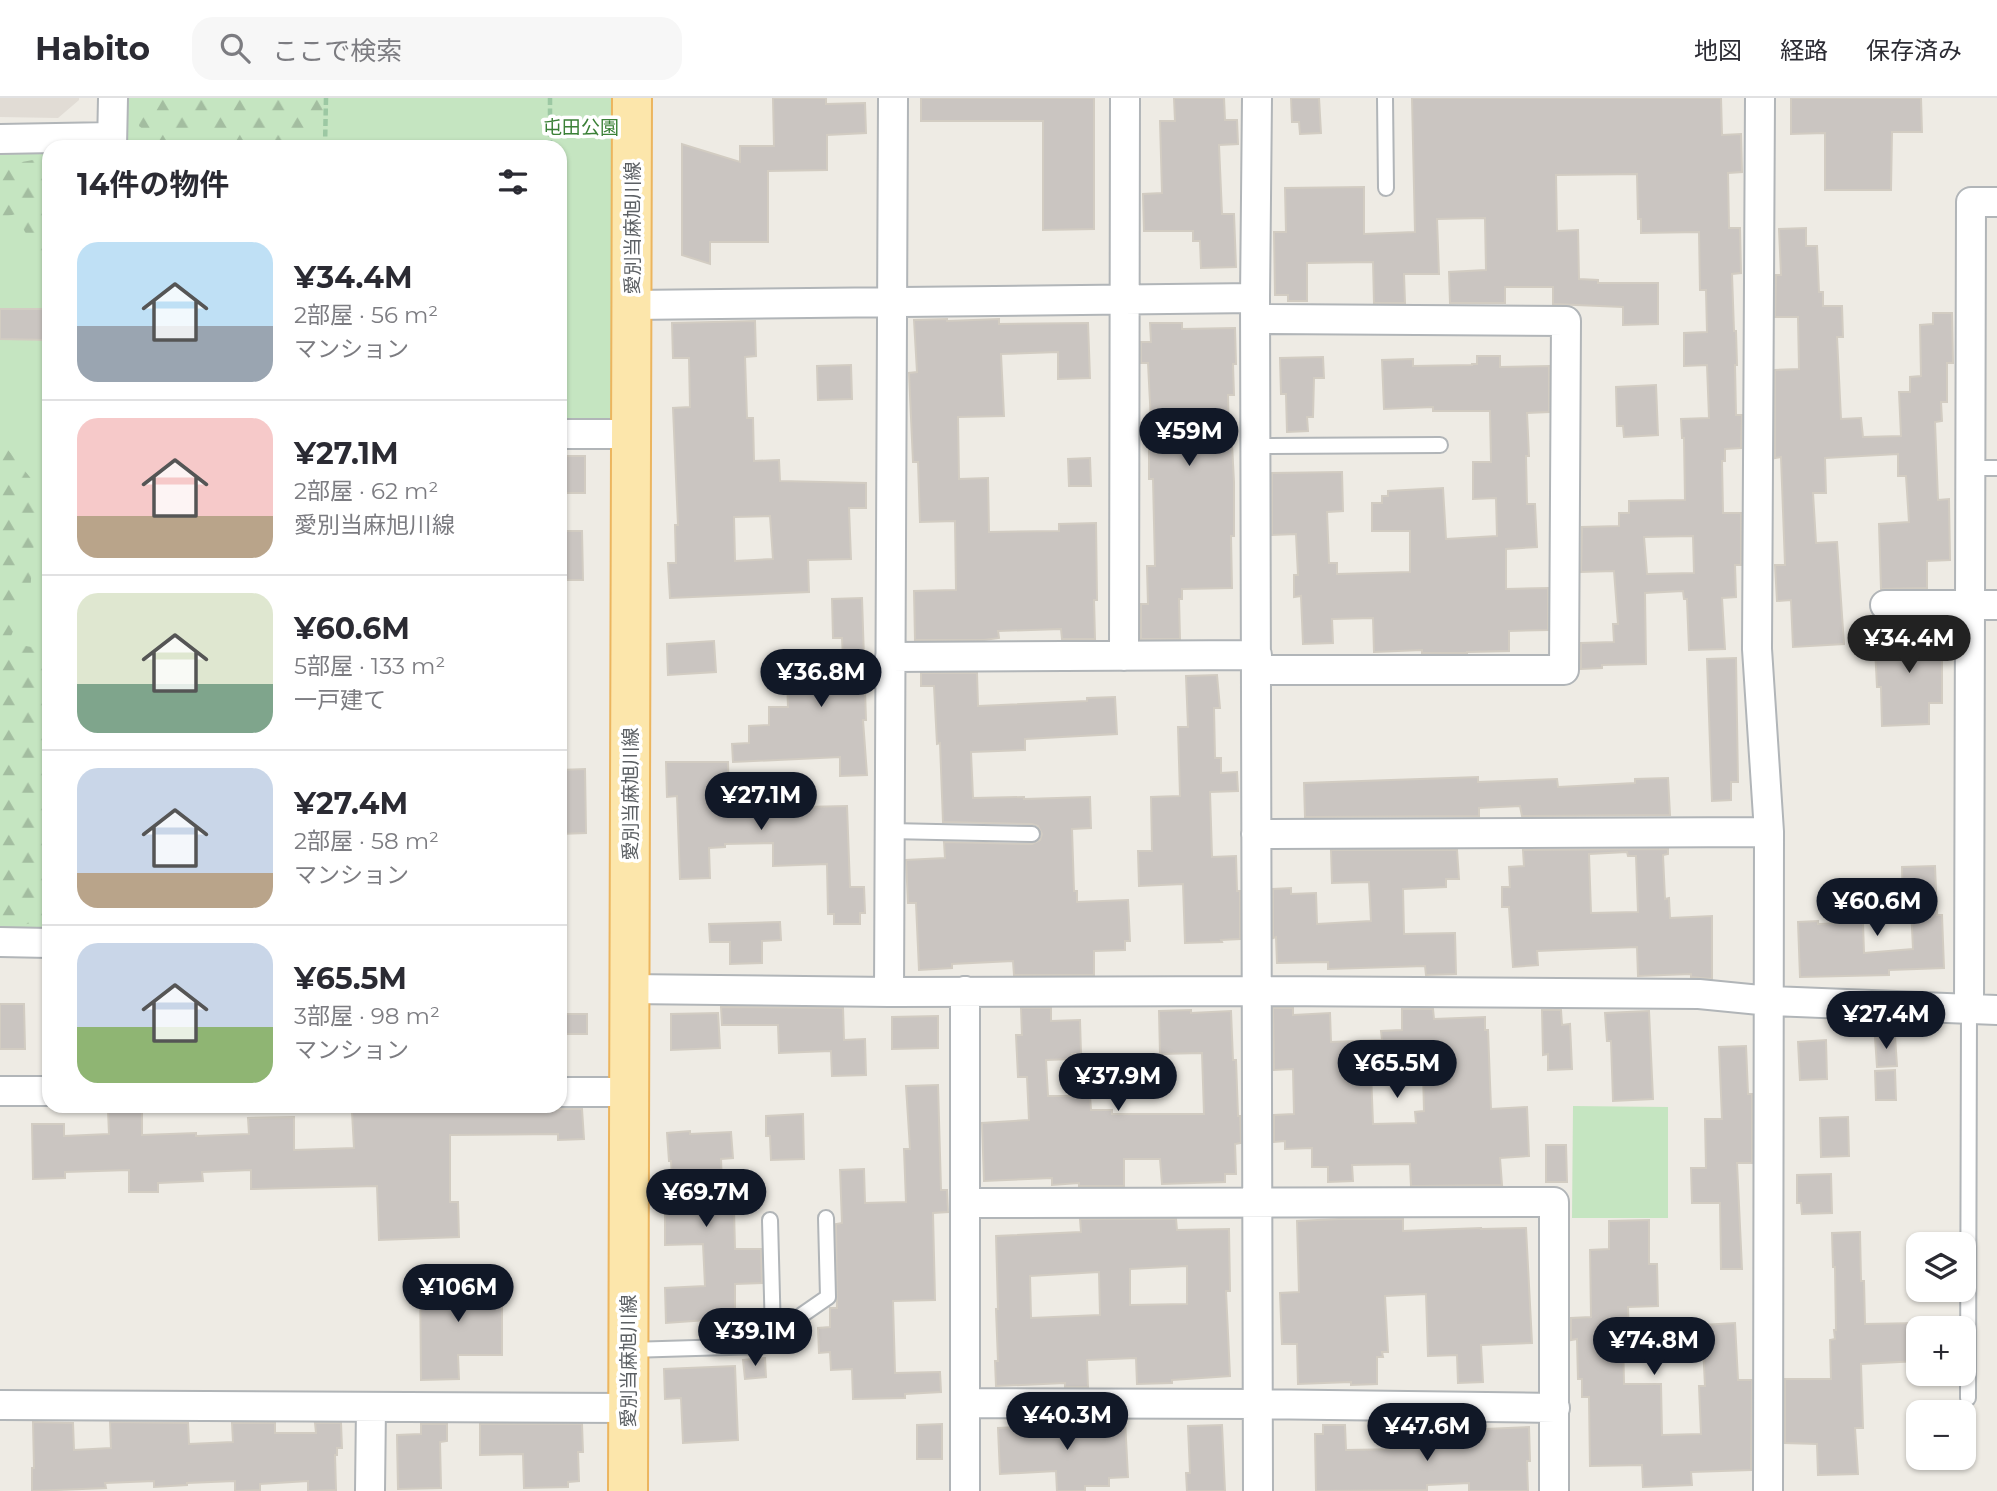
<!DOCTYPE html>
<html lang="ja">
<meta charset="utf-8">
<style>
:root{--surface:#fff;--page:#f7f7f7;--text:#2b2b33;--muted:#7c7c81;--line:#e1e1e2;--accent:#111827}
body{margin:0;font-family:Montserrat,"Noto Sans JP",sans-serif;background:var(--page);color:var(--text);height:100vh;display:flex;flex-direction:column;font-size:26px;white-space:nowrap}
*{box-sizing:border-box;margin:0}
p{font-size:23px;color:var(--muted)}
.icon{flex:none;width:38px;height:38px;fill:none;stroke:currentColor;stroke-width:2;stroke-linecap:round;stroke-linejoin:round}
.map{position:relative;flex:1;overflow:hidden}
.side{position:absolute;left:42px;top:42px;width:525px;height:973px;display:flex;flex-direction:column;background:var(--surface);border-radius:21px;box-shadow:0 2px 5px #0004}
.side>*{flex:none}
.tools{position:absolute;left:1906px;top:1134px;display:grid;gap:14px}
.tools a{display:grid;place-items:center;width:70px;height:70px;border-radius:14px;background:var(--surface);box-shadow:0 2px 5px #0004;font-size:35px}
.price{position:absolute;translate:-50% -60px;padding:0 16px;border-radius:24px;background:var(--accent);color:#fff;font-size:23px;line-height:46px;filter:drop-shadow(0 2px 4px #0008)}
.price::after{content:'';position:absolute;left:50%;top:42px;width:21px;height:16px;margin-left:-10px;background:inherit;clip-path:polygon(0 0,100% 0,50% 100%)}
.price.current{background:#222;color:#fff}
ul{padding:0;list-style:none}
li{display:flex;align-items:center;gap:21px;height:175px;padding:0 35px}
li+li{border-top:2px solid var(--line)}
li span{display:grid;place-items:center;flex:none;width:196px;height:140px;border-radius:21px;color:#555}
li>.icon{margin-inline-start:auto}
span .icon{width:84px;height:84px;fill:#fffc;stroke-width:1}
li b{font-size:30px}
h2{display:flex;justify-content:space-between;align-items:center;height:84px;padding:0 35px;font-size:30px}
header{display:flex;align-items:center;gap:42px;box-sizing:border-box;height:98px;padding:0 35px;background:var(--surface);border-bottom:2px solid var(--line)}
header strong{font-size:33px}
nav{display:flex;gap:38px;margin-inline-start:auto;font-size:24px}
.search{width:490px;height:63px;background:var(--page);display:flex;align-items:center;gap:18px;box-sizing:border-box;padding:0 24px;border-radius:21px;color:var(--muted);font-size:26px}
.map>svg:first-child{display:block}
</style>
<header>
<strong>Habito</strong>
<div class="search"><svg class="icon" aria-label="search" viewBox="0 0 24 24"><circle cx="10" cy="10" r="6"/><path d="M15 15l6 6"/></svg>ここで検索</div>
<nav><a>地図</a><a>経路</a><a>保存済み</a></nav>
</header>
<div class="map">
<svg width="1997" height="1393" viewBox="0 0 1997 1393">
<defs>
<pattern id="forest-firs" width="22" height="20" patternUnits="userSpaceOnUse" patternTransform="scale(1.75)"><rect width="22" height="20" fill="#c5e5c1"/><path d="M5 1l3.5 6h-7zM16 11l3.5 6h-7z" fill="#a3bda0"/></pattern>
</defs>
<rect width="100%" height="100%" fill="#eeebe4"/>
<path fill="#e1dcd5" d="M0,0H79V2L58,20L0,19Z"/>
<path fill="#c5e5c1" d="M113,0H632L631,336L560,335V49H49V837L0,836V41L111,39Z
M1573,1008L1668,1009V1120H1572Z"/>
<path fill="url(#forest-firs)" d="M138,0H336L305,39L307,49H227L228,34L198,32L161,46L139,28Z
M0,58L22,64L49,59V184L35,182L40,152L25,134L16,116L0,120Z
M4,347L33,383L36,420L30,494L8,545L49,552V597L47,598L46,643L49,654V822L0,831V348Z"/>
<path fill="#cac5c1" stroke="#d2ccc2" stroke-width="2" fill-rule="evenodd" d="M773,0H826V6L865,5L866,35L827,37V72L768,73V144H710V166L682,157V46L740,64V48H774Z
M921,0H1094V131L1043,132V23H921Z
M1174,0H1224L1225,22H1237L1238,46L1219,47L1222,116H1234L1236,169L1201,170L1200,143H1193V133H1144L1143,96L1162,95L1160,23H1175Z
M1291,0H1319L1321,35L1300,36L1299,24H1292Z
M1412,0H1721L1722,37L1741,36L1742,74L1728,75L1729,130H1740L1741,175L1732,176L1734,233H1736L1737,267H1735L1736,317H1742L1741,350L1725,351V363H1722L1723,415H1741V467H1735L1736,499L1722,500L1725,551L1689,552L1687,501H1684L1683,493L1645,495L1646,566L1602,567V570L1581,571V545L1614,544L1613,526H1618L1614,473L1581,474L1582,429L1619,428V415H1629V403L1685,402L1684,340H1682L1681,321L1709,320L1707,267L1684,268V235L1707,234L1706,192H1700L1699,134L1641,135V121H1638L1637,76L1556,77L1557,133L1578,132L1579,181L1598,182V185H1658V226L1623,227V209L1553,206V189H1505V205H1450L1449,174L1486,172L1485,120L1437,121L1439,176H1404L1405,205H1374L1373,164L1307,165V203H1288V197H1275L1274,134H1286L1285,90L1364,89V136L1415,134ZM1693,438L1694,475L1647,476L1644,439Z
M1791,0H1921L1922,34H1892L1891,92H1825V35L1791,36Z
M1806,130V148H1817L1819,194H1823V208H1842L1843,239H1837L1841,321L1861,320L1863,339L1901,338L1899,294H1910V279L1921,278L1920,227L1933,226V215H1952L1953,265H1947V304H1941L1942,323L1935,324L1938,402L1949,401L1950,462L1927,463V490L1881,491L1879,426L1909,424L1906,378H1898V356L1825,360L1826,395H1813L1816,445L1837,444L1844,546L1793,549L1791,502L1777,503L1775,467H1785L1781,359L1775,360V272L1799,271L1798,219H1775L1776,177H1781L1779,131Z
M0,211H49V242L0,241Z
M947,221V223L999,221V226L1088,225L1090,280L1058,281V254L1001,256L1004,318L958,319L959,381L988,380L989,434L1059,433V426L1096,425L1097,502H1094L1095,541H1062L1061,531L998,533L999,540L984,542H915L914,493L956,492L955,423L920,424L918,364H913L909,275L917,274L914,222Z
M755,223L756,258L745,259L747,320H753L754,363L779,362L780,383L866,385V410H849L851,461L808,462L809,494L670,500L668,465H676L675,427H678L673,310L690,309L689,260H673L672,225ZM770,418L773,461L735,463L734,419Z
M1150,225H1182V231L1235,230L1236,266H1233L1234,297H1228L1229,346H1232L1234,384V438H1231L1232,490L1182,491V501H1179L1180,541H1141V506H1148L1147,468H1155L1153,381H1149V344H1152L1148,265H1141V244H1151Z
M1477,258H1500V269L1549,268V314L1527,315L1529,358H1526L1527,406H1535L1537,449L1506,451V491L1548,490V532L1509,533V553L1467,554V555H1422V552L1374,554L1373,520L1332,521L1333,545L1303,546L1301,498L1294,499V477H1298L1296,436L1272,437V375L1342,374L1343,413L1327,414L1329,465H1337V476L1410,474V433H1372V405H1382V398H1388V393L1443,390L1446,441L1497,438L1496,400L1473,401V364H1491L1490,313H1433V309L1384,311L1382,262L1413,261V268L1472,267V266H1477Z
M1323,259L1324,280H1314L1313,319H1307L1308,333L1287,334L1286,296H1281L1280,260Z
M851,267L852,301L818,302L817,268Z
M1656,287L1658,337L1624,339L1623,328H1617L1616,289Z
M560,358H585V395H560Z
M1090,360L1091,388H1069L1068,361Z
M560,433H582L583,482H560Z
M862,500L866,622H863L867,677L840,678V659L733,664L732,646L749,645V628L769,627V609H788L787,582L844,581L842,540H833L832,501Z
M1887,524H1909V534H1942V605H1929V626L1882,628L1881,589H1877L1875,549H1887Z
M714,543L716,574L668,577L667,546Z
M1736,560L1738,684H1731V702L1712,703L1707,561Z
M921,575H977L978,608L1087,603V600L1115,599L1117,636L1025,641V652L971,654L973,700L1024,699V701L1090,699L1091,730L1072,731L1074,793H1077V804L1128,802L1130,843H1125V852L1094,853V877H1014L1013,863L952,866V870L919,872L916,805H908L906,762L945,760L944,744L1032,746L1040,742L1042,736L1038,728L1032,726L943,724L940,645L937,646L934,588H921Z
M1217,577L1220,610H1214L1215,660H1221V675L1237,674L1238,693L1210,694L1212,759L1236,758L1237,793H1240V841L1221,842L1222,844L1185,845L1183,786L1139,788L1138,753H1152L1151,699L1180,698L1178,629H1188L1186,578Z
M666,664H728L729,708L802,706V709L847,708L850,789H864L865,815H860V826H834V816H828L827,766L773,768V745L725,746V749L709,750L710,780L680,781L677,698L667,699Z
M585,671L586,735L560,736V672Z
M1478,679V684L1557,681L1558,689L1635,685V681L1668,680L1670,717L1522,718L1520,708L1479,710V718L1305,719L1304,685Z
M1668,751V756L1663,757L1665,801L1669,800L1670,820L1712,818V881L1691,879V876L1638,878L1637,849L1537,853L1538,867L1513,869L1509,809H1502V789H1510L1509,769L1524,768L1523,752ZM1627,754L1628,758H1636L1638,814L1591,815L1589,756Z
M1331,752H1457L1459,781H1446V789L1403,791L1404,836L1455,835L1456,876L1426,877L1425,868L1328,871V864L1277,865L1276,839L1273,840V791L1291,790V796L1316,795L1317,826L1371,823L1369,784L1332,785Z
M1935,768L1937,817H1942L1944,870L1889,872V877L1800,879L1798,824L1818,823V826L1863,824L1864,855L1913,851L1911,809H1903L1902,769Z
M780,824L781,842L762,843V865L730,866V844H710L709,826Z
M0,906H24L25,951H0Z
M721,909L843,910L844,942L865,941L866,977L832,978L831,953L779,955L778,927H722Z
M1021,910H1051V923L1080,922L1081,956H1072V961L1046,962L1048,998H1090L1091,1012H1112V1016H1204L1202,955L1160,956L1159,913L1191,912V915L1231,913L1233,962H1236L1238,1018H1240L1241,1045L1235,1046L1236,1076H1225V1084L1162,1086L1160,1061H1124V1088H1079V1085L1052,1087V1080L984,1083L982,1025L1029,1022L1027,979H1018L1016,937H1022Z
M1273,910H1293V917L1330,915L1331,944L1382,942L1381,933L1402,932V911H1433L1434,921L1485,919V932H1488L1491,1011L1527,1009L1529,1058L1500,1060L1502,1087L1411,1088L1410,1066L1352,1067L1353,1083L1328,1084V1069H1312V1050L1285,1051V1043L1274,1044V1017L1294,1016L1293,971L1274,972ZM1423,973L1424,1013L1415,1014L1416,1025L1373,1026L1371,975Z
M1542,912H1561L1562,927L1570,926L1572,971L1548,972V956L1543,957Z
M1649,913L1653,1001L1613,1003L1611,943H1607L1605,915Z
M718,915L720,950L671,952V916Z
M560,916H587V936H560Z
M938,918V950L892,951V919Z
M1895,938L1897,968L1877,969L1875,939Z
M1826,942L1827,981L1800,982L1798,944Z
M1746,948L1748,996H1752V1065H1737L1742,1171H1721L1720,1105H1692L1691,1070H1706L1705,1021H1722L1719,949Z
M1895,972L1896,1002H1876L1875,973Z
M938,987L941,1092H947L948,1114L933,1115L935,1202L893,1203L895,1275L940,1274L941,1294L905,1296V1300L853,1301L852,1271L831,1272L830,1254L819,1255L818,1230L830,1229V1210H837L836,1126L842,1125L840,1072L864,1071L865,1105L906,1104L904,1051H910L906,988Z
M428,1008H530V1011H582L584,1041L558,1042V1036L450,1037V1104H458L459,1139L379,1142L377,1088L251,1091V1072L202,1074L203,1083L158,1085V1094H129V1072L65,1074V1080L33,1081L32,1026H64V1038L109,1036L108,1012L142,1011V1037L196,1035V1038L249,1036L248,1020L294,1019V1052L354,1050L352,1014L429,1011Z
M803,1016L804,1061L771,1062L770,1038H766V1018Z
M1848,1019L1849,1058L1821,1059L1820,1020Z
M690,1033V1036L731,1034L733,1060L721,1061L723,1111H734L735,1151H761L762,1185L735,1186V1220L666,1225L665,1190L705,1188L703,1146L665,1147V1116H674L671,1063H669L667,1035Z
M1546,1047H1566L1567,1084H1546Z
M1831,1076L1832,1115L1802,1116L1801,1105H1797V1077Z
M1080,1121H1176L1177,1132L1229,1131L1230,1193H1226L1230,1278L1172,1282V1285L1137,1286L1136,1260L1087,1262L1088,1289H1065V1285L996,1288L995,1263H998L996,1211H998L996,1138L1081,1134ZM1187,1168V1206L1130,1207V1171ZM1099,1174L1100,1217L1031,1220L1030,1178Z
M1339,1121H1403V1133L1481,1130V1131L1526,1130L1532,1245L1481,1247L1483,1284L1458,1285L1457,1257L1428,1258L1426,1196L1385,1198L1388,1254H1382L1383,1259H1377V1286L1351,1287V1284L1298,1286L1297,1246H1282L1280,1195L1299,1194L1297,1123Z
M1649,1122V1166H1657L1658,1208L1628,1209L1629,1240H1623L1624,1286H1661L1662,1337L1701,1336L1699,1288H1705L1702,1227L1735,1225L1738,1282H1752L1751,1372L1691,1374L1692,1387L1643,1389L1642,1367L1590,1368L1589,1299H1582V1281H1578L1577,1241L1571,1242V1220L1591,1219L1590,1152L1609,1151V1123Z
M1860,1134L1861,1183H1864L1865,1226L1918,1225V1263L1861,1266L1863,1330H1855L1858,1376L1818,1377L1817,1346L1785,1345V1281H1831L1830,1242L1835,1241L1834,1232H1836L1835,1169H1833L1832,1135Z
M420,1179H457V1185H502V1257H458L459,1281L421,1282Z
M765,1260L766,1279L745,1281L743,1262Z
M735,1268L738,1342L683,1345L681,1300L665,1301L664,1271Z
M1066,1322H1125L1128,1379L1109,1380V1388H1085V1393H1057L1056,1373L1000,1376L998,1330L1034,1328V1324Z
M33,1324L73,1325L74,1352L111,1350L110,1324L188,1325L189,1346L233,1344L232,1325H275V1335H316L315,1325H341L342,1350H337V1357H335L336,1392L308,1393V1383L260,1386V1392L235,1393V1383L187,1385V1387L154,1389V1383L105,1385L106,1390L32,1393V1370H34Z
M421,1326H447V1343L440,1344L441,1390L398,1391L397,1337L421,1336Z
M480,1326H582L583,1354H578L579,1383L568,1384V1389L524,1390L523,1356L480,1357Z
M942,1326V1361H917V1327Z
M1484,1326V1331L1529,1329L1530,1363H1527L1528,1393H1469V1385L1427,1387V1392L1316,1393L1315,1336H1323V1327H1345L1346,1352L1455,1350V1327Z
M1222,1327L1225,1393H1187L1186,1375H1190L1188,1328Z"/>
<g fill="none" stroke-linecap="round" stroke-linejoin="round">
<defs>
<path id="service" d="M1385,0L1386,90
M1257,348L1440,347
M1971,370H1997
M890,733L1032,736
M773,1237L828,1199L826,1120
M629,1252L762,1248L773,1237L770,1122
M1968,1300L1969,911"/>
<path id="minor" d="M1257,0L1255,200L1258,1393
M1760,0L1757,551L1769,734L1768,1393
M0,41L112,39
M112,49L113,0
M632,207L1255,200
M560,336H631
M1885,507H1997
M1124,558L1125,0
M890,559L1257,557
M1256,572H1564L1566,223L1256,221
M1256,736L1769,734
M0,844L49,845
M629,891L889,894L1257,893L1699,896L1770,903L1997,912
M965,893V1393
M889,894L893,0
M1969,911L1971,104H1997
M0,993H49
M560,994H629
M965,1105L1554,1104V1393
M965,1305L1259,1306L1555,1310
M0,1307L628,1310
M370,1393L371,1309"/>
<path id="primary" d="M628,1393L632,0"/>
</defs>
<use href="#service" stroke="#b1b5b8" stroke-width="18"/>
<use href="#minor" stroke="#b1b5b8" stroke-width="32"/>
<use href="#primary" stroke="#ecb55e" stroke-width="42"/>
<path stroke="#9cc8a3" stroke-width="4.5" stroke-dasharray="7 3.5" stroke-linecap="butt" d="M550,0V49
M325,49L326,0"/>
<use href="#service" stroke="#fff" stroke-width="14"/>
<use href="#minor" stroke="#fff" stroke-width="28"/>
<use href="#primary" stroke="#fce6ab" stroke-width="38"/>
</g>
<g text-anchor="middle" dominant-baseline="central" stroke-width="7" stroke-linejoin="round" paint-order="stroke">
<g font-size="19" fill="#3b8037" stroke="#fff">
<text x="581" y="29">屯田公園</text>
</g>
<g font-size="19" fill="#5c6064" stroke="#fff">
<text transform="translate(632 130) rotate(-90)">愛別当麻旭川線</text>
<text transform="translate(630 696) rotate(-90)">愛別当麻旭川線</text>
<text transform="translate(628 1263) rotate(-90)">愛別当麻旭川線</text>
</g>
</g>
</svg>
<div class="tools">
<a><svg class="icon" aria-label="layers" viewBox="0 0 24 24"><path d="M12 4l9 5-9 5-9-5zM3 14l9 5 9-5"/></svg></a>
<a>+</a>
<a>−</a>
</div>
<b class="price" style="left:1189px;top:370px">¥59M</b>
<b class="price current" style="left:1909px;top:577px">¥34.4M</b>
<b class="price" style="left:821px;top:611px">¥36.8M</b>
<b class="price" style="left:761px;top:734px">¥27.1M</b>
<b class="price" style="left:1877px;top:840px">¥60.6M</b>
<b class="price" style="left:1886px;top:953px">¥27.4M</b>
<b class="price" style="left:1397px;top:1002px">¥65.5M</b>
<b class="price" style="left:1118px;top:1015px">¥37.9M</b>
<b class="price" style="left:706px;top:1131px">¥69.7M</b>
<b class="price" style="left:458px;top:1226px">¥106M</b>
<b class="price" style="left:755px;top:1270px">¥39.1M</b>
<b class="price" style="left:1654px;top:1279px">¥74.8M</b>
<b class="price" style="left:1067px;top:1354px">¥40.3M</b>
<b class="price" style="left:1427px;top:1365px">¥47.6M</b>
<section class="side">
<h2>14件の物件<svg class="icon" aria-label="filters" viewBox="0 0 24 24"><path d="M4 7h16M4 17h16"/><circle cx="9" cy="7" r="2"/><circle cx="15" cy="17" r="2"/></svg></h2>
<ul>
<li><span style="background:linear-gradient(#bfe0f5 60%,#9aa5b1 0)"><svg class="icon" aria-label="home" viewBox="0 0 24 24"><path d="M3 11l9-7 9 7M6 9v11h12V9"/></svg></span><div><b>¥34.4M</b><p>2部屋 · 56 m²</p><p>マンション</p></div></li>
<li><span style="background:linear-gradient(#f6c9c9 70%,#b9a48a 0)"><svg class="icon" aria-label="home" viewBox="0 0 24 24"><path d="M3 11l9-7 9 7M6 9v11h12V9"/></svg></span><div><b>¥27.1M</b><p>2部屋 · 62 m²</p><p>愛別当麻旭川線</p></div></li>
<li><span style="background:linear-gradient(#dfe7d0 65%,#7fa58c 0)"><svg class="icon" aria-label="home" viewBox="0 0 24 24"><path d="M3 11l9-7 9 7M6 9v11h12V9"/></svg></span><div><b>¥60.6M</b><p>5部屋 · 133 m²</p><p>一戸建て</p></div></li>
<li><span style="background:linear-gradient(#c9d6e8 75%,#b9a48a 0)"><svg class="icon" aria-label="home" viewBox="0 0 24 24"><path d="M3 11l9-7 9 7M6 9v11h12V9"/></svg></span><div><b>¥27.4M</b><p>2部屋 · 58 m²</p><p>マンション</p></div></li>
<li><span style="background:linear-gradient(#c9d6e8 60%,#8fb573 0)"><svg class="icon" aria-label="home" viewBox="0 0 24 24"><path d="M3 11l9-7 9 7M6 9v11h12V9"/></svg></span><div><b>¥65.5M</b><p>3部屋 · 98 m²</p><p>マンション</p></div></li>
</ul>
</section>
</div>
